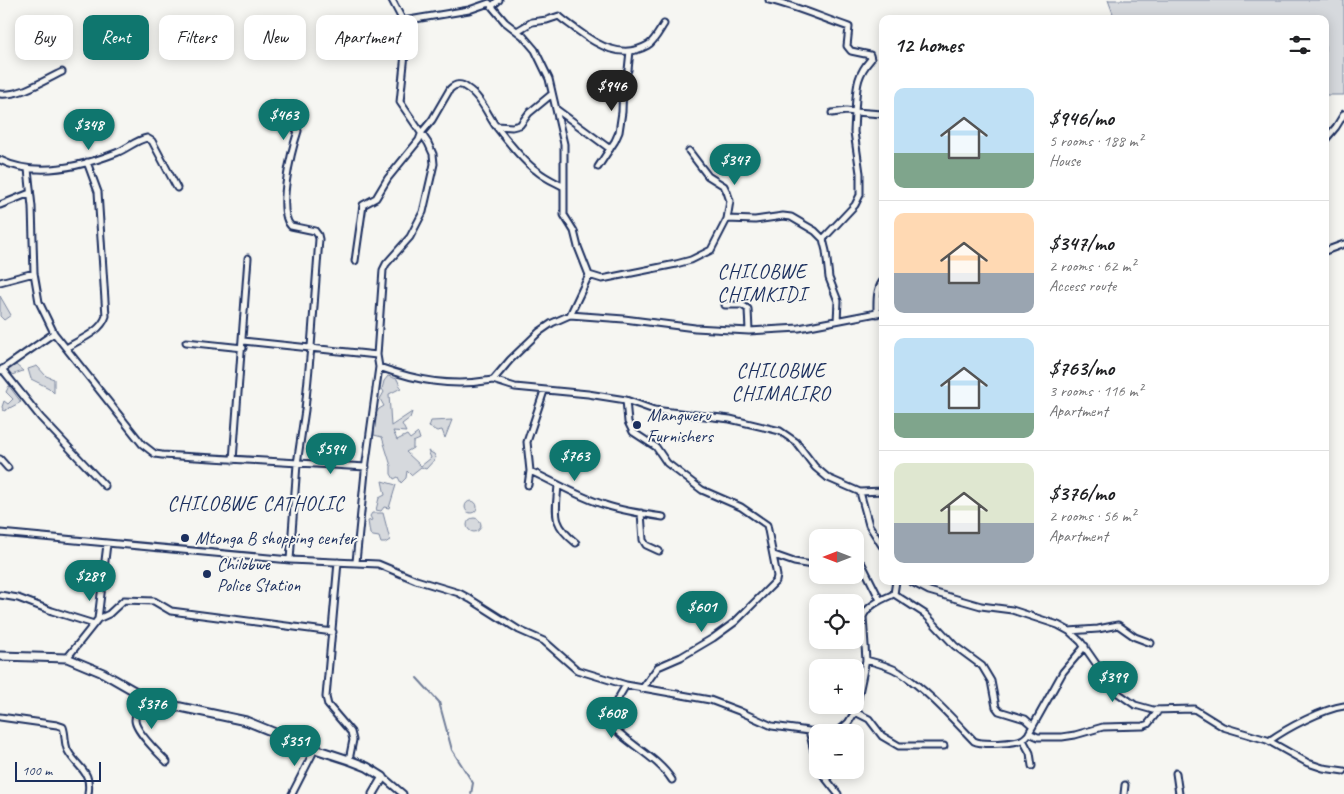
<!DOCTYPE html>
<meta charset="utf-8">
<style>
:root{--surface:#fff;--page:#f2f2f2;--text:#202124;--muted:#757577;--line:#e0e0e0;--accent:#0f766e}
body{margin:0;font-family:Caveat,sans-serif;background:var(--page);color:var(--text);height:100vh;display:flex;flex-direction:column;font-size:19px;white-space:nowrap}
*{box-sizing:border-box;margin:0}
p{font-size:16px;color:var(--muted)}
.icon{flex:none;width:28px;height:28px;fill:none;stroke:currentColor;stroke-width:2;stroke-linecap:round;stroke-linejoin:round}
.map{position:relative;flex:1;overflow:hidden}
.details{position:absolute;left:879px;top:15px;width:450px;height:570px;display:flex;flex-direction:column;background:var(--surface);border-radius:10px;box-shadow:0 2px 12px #0003}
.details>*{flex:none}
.banner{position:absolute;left:15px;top:15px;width:475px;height:45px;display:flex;gap:10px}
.needle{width:32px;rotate:270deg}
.tools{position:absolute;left:809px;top:529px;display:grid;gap:10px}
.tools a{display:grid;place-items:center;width:55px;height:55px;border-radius:10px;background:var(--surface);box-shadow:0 2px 12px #0003;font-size:25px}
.scale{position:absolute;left:15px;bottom:12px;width:86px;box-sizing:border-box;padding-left:5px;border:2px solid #1b2f5e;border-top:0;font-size:14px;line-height:18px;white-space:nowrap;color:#1b2f5e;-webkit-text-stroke:4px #f6f6f2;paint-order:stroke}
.price{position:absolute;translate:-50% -42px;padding:0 11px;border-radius:18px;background:var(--accent);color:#fff;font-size:16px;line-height:32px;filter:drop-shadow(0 1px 2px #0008)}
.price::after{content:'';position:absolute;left:50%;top:30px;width:15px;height:11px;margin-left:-8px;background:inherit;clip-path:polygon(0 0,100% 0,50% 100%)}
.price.current{background:#222;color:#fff}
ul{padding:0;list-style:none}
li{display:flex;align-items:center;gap:15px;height:125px;padding:0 15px}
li+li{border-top:1px solid var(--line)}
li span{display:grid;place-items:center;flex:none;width:140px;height:100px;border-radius:10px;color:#555}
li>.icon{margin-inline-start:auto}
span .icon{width:60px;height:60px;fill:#fffc;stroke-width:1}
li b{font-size:21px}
h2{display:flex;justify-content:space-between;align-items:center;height:60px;padding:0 15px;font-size:21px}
.tag{padding:0 18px;border-radius:10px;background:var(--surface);box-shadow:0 2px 12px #0003;font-size:18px;line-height:45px}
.tag.current{background:var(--accent);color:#fff}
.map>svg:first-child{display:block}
</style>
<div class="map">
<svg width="1344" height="794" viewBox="0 0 1344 794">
<rect width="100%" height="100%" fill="#f6f6f2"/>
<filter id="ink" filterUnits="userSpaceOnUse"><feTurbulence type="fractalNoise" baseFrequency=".02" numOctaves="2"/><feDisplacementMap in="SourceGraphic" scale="10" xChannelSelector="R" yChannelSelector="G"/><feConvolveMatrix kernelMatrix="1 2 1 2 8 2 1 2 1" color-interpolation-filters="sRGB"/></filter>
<g filter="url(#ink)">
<path fill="#d6d9dd" stroke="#78849e" d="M1108,0H1344V95H1325V19H1115Z
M0,296L11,315L4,320L0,316Z
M16,365L23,371L9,376L7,368Z
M37,366L46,376L54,379V393L49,388L31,379L28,369Z
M388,376L397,379L401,388L389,394L391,426L412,412L410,418L402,424L406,432L393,431L397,440L407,435L410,439L418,433L420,439L413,442V448L406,452L421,466L431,458L428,451L434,454L436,458L426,469L421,467L411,475L407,471L406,478L401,483L398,477L394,479L391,474V466L382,437L374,435V417L377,416L376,413L379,409L384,406L380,399L384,392L382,389L384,381Z
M9,386L21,402L4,411L2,407L4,401L8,404L13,399L6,392Z
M452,420L445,438L442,430L437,431L429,427L431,421Z
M382,481L396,485L389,508L384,507L381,511L376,510L379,498L385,495Z
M465 507a6 6 0 1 1 12 0a6 6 0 1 1-12 0Z
M372,513H383L390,540L385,543H381L379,537L373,536L370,534L368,521L372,520L370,516Z
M467 525a7 7 0 1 1 14 0a7 7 0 1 1-14 0Z"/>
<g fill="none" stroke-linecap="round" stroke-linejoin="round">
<path stroke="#717e99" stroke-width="2" d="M417,678L439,702L452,750L473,783L471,794"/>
<defs>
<path id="minor" d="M769,0C796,6 822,18 849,27L847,46L851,51L870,55L871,59C855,77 857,89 855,112L846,111L832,113
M492,6L499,0
M403,21L469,10L489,3L505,22L523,36L535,50L549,79L564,144V215L574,231L578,247L589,275L602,279L676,264L691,260L711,250L727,219
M517,31L532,22L547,20L559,16C564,21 571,25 577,30C597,45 622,60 648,45C654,42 660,30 664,24
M0,94C21,96 43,81 62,72
M274,104L281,116L298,131C292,149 276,211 291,226L315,231L318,235L319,239L311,347L305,410L297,464L290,560
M556,109L610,149
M497,126L512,127L520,125L529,113L552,94
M1325,140L1336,127L1344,114
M689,151L708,176L724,186L727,192L730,201L727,219L755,220L783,216L791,217L815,231L823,239
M0,160C36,178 80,167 116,153C127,149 136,140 147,138L152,141L177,188
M598,167L615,141L619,132L622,112L623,81L628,70L630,51
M0,205L30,193
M823,239L855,205L860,195V173L854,132L855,112L882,114
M823,239L826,251L829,278L838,301L837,321
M1325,251L1344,244
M355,261L363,205L376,198L388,178L419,140L422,132L432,120L450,89C455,84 461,83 467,88C480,96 487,113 495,125C505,138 524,162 537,171C545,178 555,182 564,187
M0,282L34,273
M725,305H742L748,309L749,331
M877,314C877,303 876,291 882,282
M570,315L589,275
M54,333L142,444L155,454L162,455L366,467
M243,341L377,355
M186,342L243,348
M66,348C79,340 101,332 106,316L98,192L87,162
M379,367C418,381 451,387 493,380L510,360L539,332L552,323L570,315L624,319L695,328L749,331L799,328L882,312
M2,369L41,418L105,486
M0,371L54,333L39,302L34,273L32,207L28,169
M493,380L515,387L588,394L626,400L654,410L730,419L780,431L796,442L815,467L828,478L860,492L882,491
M626,400L628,422L633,432L656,447L667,463L702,490L741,507L767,525L777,576L776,581L735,622L713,638L681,657L658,667L642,689
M0,459L8,468
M233,460L248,258
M530,471C555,482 578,497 605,505C623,511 643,514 663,517
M528,485L530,471L527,442L544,391
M558,485C556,514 551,523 576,543
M860,492L869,525L882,546
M641,513L643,540L646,545L659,551
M0,533L290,560L378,564L416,580L459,593L470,599L519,630L544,641L577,670L626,685L710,700L739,711L772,726L809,731L831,732L840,730L848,723L855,712L866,660L863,617C867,605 883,599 894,594L896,581
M774,555L794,562L818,566
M338,562L326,697L328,705L351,732L353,740L349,760
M356,562L366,462L379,367L377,355L383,270L386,264L410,237L423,212L434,164L433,154L428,143L400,102L405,54L403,21L392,0
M855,562L862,564L880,600
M910,581L929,591L981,606L1012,610L1058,625L1069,631L1081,642L1115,691L1135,705L1153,710L1194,709L1223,727L1267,740L1308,763L1323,768L1344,771
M894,594L925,614L955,646L982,666L991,681L996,707L999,711L1025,719L1033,726
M0,595L18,598L52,611L94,624
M98,619L109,614L124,600L154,601L171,611L333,632
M1069,631L1098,629L1118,625L1135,637L1151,643
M67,658L98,619L107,544
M866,660C878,663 889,666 899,672C927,690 951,717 974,741C981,745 1016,744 1023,739C1025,738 1029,734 1029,733L1063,672L1085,646
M626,685L607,717V720C624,743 656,755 672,780
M143,697C140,704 135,713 135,720C135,731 159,754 167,762
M855,712L869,719L882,736L899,746H944
M0,717L57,725L63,727C66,735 64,744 68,751C78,769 92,770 88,794
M809,731L818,767
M1029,733L1038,737H1062L1075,735L1103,727L1143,726L1148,724L1159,710
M1023,740L1030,753L1032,766
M1269,741C1287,728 1323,709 1344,706
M819,770L838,794
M1176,773L1179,794
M383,777L403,794
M292,794L315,749
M1124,794L1125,785"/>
<path id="tertiary" d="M0,656L67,658L103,673L152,701L246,721L315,749L349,760L367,767L383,777L373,794"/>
</defs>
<use href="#minor" stroke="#1b2f5e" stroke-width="9"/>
<use href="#tertiary" stroke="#1b2f5e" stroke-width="11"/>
<use href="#minor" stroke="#f6f6f2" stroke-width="5"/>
<use href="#tertiary" stroke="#f6f6f2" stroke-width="7"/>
</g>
</g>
<g fill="#1b2f5e" stroke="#f6f6f2" stroke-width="2">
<circle cx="637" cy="425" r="5"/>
<circle cx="185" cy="538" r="5"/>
<circle cx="207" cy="574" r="5"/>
</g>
<g text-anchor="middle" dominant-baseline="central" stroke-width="4" stroke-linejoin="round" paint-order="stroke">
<g font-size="18" fill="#1b2f5e" stroke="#f6f6f2" text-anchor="start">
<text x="647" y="415">Mangweru<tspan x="647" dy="21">Furnishers</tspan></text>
<text x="195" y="538">Mtonga B shopping center</text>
<text x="217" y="564">Chilobwe<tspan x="217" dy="21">Police Station</tspan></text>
</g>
<g font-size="20" letter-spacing="1" fill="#1b2f5e" stroke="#f6f6f2">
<text x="762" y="271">CHILOBWE<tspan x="762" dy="23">CHIMKIDI</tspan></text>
<text x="781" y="370">CHILOBWE<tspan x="781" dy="23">CHIMALIRO</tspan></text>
<text x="256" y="503">CHILOBWE CATHOLIC</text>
</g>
</g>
</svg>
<div class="tools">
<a><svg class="needle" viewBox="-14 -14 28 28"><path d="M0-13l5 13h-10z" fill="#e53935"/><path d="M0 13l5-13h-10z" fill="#757577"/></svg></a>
<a><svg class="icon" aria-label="locate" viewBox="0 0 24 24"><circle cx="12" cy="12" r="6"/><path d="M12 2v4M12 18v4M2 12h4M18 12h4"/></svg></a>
<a>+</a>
<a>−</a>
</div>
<div class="scale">100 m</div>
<b class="price current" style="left:612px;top:112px">$946</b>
<b class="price" style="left:284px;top:141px">$463</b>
<b class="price" style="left:89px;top:151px">$348</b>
<b class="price" style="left:735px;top:186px">$347</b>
<b class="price" style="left:331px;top:475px">$594</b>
<b class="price" style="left:575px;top:482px">$763</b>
<b class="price" style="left:90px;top:602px">$289</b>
<b class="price" style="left:702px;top:633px">$601</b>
<b class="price" style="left:1113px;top:703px">$399</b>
<b class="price" style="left:152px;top:730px">$376</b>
<b class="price" style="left:612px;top:739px">$608</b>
<b class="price" style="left:295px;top:767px">$351</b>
<div class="banner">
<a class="tag">Buy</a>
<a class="tag current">Rent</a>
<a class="tag">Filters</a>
<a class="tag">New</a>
<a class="tag">Apartment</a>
</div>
<section class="details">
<h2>12 homes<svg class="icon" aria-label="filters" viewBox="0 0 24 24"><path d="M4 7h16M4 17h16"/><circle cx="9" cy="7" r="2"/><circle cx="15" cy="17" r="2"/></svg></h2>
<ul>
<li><span style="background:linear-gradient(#bfe0f5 65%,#7fa58c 0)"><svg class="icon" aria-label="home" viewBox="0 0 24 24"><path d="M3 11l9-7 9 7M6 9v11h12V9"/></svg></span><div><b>$946/mo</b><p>5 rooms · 188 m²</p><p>House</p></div></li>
<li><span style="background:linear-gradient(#ffd9b3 60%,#9aa5b1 0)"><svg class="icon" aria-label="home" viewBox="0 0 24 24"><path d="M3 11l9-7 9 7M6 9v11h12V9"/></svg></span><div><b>$347/mo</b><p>2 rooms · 62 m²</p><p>Access route</p></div></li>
<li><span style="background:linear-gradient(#bfe0f5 75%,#7fa58c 0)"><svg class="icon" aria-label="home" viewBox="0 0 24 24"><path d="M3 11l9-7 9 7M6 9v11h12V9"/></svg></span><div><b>$763/mo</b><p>3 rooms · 116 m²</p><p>Apartment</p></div></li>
<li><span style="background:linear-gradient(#dfe7d0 60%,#9aa5b1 0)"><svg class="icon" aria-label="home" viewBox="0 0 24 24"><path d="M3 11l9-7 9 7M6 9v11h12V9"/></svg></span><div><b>$376/mo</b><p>2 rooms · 56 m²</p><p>Apartment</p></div></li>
</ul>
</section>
</div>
